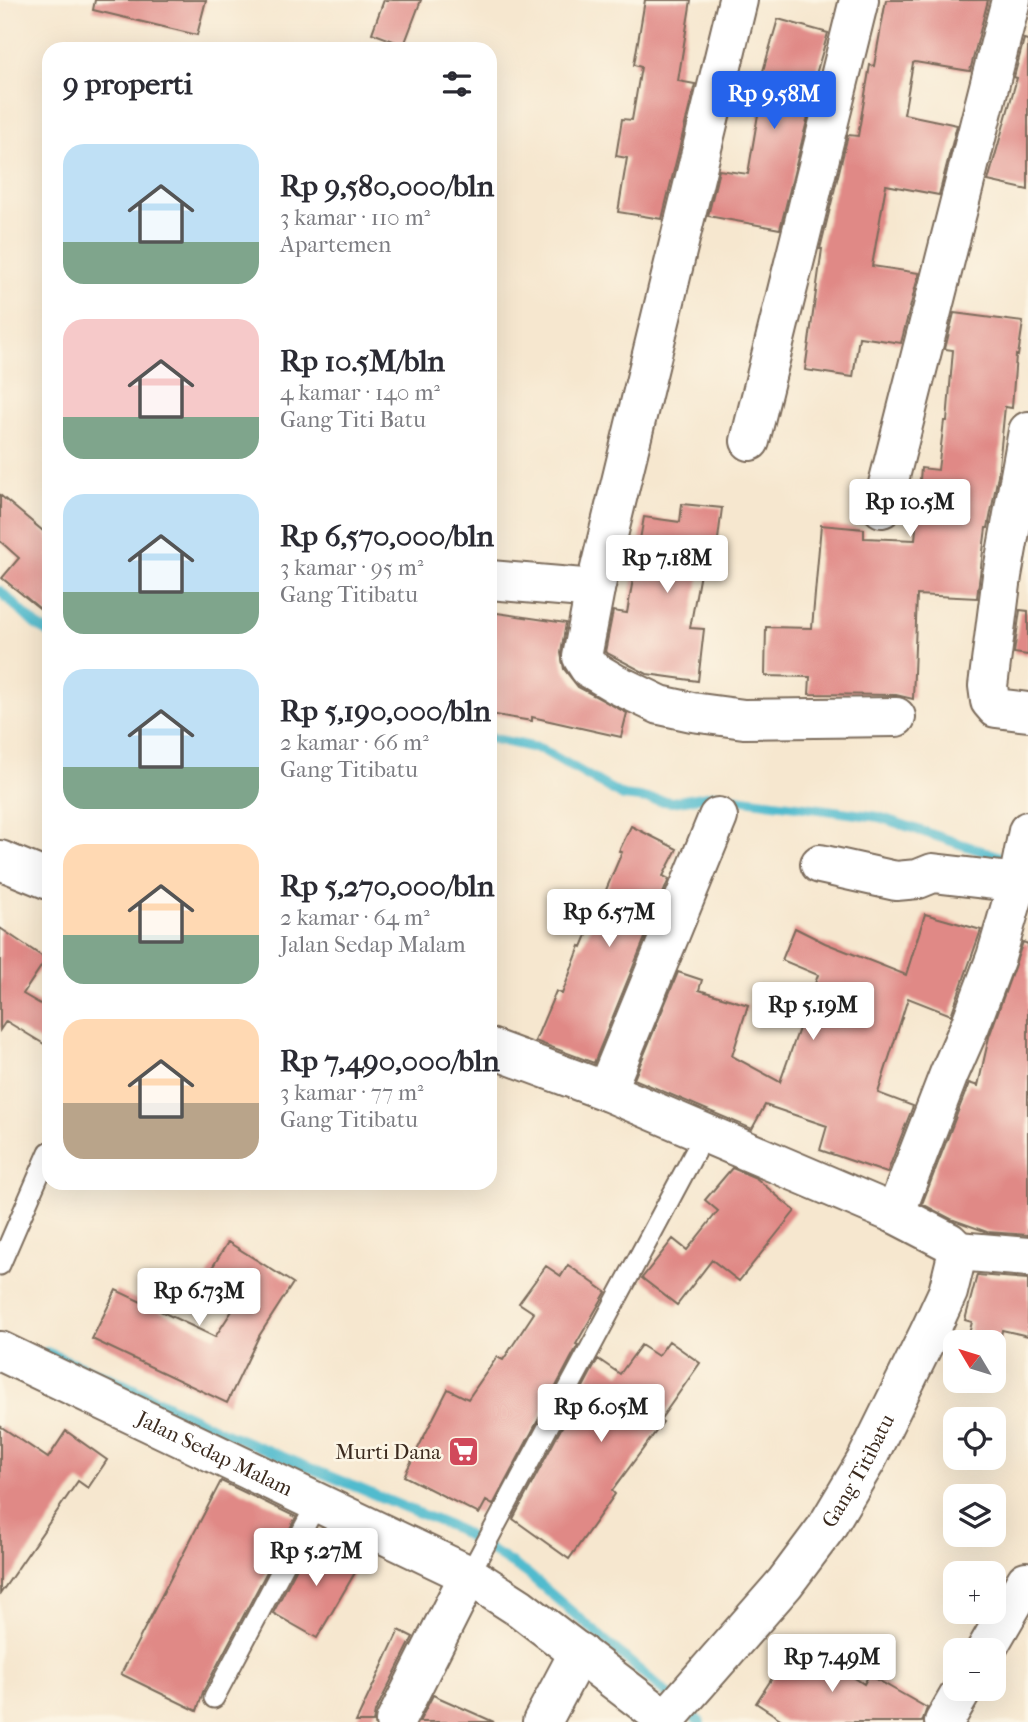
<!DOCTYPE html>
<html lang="id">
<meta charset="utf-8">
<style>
:root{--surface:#fff;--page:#f2f2f3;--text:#2b2b33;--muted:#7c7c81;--accent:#2563eb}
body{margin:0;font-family:"IM FELL French Canon",serif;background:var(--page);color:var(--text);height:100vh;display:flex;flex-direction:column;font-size:26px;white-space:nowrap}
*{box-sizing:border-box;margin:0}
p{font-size:23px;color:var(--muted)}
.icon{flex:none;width:38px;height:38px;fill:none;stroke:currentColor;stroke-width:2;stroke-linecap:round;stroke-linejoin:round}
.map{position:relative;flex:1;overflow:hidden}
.sheet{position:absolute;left:42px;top:42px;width:455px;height:1148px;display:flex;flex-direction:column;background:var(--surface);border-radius:21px;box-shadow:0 7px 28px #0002}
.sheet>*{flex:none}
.needle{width:46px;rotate:308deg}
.fabs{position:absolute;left:943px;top:1330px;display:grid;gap:14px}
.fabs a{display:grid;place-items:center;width:63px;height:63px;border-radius:14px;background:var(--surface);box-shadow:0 7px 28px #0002;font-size:35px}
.price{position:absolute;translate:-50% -60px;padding:0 16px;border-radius:7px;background:#fff;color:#222;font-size:23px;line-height:46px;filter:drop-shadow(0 2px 4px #0008)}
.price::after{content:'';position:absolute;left:50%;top:42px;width:21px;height:16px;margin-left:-10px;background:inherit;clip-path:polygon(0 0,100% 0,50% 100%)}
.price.current{background:var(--accent);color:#fff}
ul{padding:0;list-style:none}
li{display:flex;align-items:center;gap:21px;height:175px;padding:0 21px}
li span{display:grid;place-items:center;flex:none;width:196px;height:140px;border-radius:21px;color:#555}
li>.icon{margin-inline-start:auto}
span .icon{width:84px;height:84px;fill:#fffc;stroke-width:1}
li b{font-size:30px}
h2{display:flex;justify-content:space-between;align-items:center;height:84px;padding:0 21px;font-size:30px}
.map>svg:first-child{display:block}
</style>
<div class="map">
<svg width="1028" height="1722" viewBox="0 0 1028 1722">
<rect width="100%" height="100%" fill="#fcf5e5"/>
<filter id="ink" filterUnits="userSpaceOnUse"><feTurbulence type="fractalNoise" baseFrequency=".0143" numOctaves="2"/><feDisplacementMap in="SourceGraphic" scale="14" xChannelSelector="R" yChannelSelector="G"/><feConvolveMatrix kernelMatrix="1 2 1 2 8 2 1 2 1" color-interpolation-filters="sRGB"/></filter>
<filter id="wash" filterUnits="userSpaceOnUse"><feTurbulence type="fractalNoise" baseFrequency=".00686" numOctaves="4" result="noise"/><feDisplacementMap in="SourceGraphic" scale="28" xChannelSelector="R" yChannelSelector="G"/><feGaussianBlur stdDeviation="1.57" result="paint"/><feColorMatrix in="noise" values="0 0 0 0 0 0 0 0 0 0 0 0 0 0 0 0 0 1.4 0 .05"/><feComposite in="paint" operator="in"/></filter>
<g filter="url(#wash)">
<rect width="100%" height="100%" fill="#f6e7cf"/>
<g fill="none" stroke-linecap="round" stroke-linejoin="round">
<path stroke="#51bbce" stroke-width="10" d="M0,591L36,625L49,633
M490,738L541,749L623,796L672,802L714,795L879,817L1015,862
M46,1352L117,1381L216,1429L457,1529L528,1574L673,1699
M685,1709L700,1722"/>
</g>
<g id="blocks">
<path fill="#e08986" d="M95,0H206L197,35L93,10Z
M384,0H421L404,45L372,33Z
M645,0H691L678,81L695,84L662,219L618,212L627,158L616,156L622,119L632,120L641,67L634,65Z
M886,0H988L970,71L915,62L913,63L904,114L957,125L939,195L886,185L872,266L919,273L901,343L859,337L853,377L805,370L822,249H820L848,135L858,136L870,65L874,66Z
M778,19L828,33L805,112L809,113L780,229L708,216L719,170L748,174L764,79L761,78Z
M1024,39L1028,40V190L988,181L1017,78L1014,77Z
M954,313L1023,322L1018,356L1016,355L1012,408L1005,407L998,475L988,528H986L977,598L917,595L913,699L896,695L809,694L810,677L765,676L766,627L812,628L821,525L864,529V538L915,540L921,468L938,470L944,421H947L953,350L945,349Z
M0,495L49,536V616L2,578L19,558L0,541Z
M682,504L722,508L714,570L701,568L690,628L704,629L698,681L647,674L605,652L613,611L627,613L644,517L680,522Z
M1020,610L1028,611V655L1014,653Z
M490,612L566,623L561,653L564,669L578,687L627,713L621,737L532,717V721L490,714Z
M631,826L677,849L663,876L669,879L594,1063L535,1041L556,991L562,994L580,946L582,947L622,852L619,851Z
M925,914L981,930L951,1015L908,998L878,1093L913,1106L887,1173L820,1150L827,1126L765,1105L752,1129L634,1079L678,972L702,980L699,990L748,1005L732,1056L780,1082L818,975L782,960L795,928L825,943L906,975Z
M0,928L46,959L23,994L49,1009V1047L6,1021L0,1030Z
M1023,942L1028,944V1235L987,1232L951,1219L922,1204L969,1083L978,1086L989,1037Z
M732,1168L756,1178L795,1211L739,1281L712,1260L677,1305L642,1278L673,1239L687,1250L718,1211L705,1200Z
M228,1242L293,1283L259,1336L227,1403L92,1339L116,1290L215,1337L241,1297L207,1276Z
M568,1265L606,1292L576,1344L578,1345L493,1505L486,1501L479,1514L404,1476L448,1389L468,1399L497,1357L503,1360L534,1313L519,1303L546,1266L561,1276Z
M977,1275L1028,1279V1336L1002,1330L1000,1342L969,1334L972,1322L965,1320Z
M669,1341L700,1363L660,1420L663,1422L612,1491L615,1494L569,1559L513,1519L598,1359L620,1374L641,1345L658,1356Z
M0,1426L48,1458L66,1431L107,1460L88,1488L78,1481L0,1594Z
M221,1481L296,1517L203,1692L197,1711L121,1674Z
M313,1537L360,1564L317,1638L273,1613Z
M399,1630L413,1637L375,1712L373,1722H356Z
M797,1640L864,1684L869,1675L927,1708L922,1722H785L756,1703Z
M433,1695L494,1722H419Z"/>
</g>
</g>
<g filter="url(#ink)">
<use href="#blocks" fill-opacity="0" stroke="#7c6c5c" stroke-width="2"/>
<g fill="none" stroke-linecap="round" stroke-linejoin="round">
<defs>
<path id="service" d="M0,1265L49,1152
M469,1575L695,1152
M214,1698L317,1503"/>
<g id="minor">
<path d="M738,0L595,589L582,657L589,668L616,684L660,705L692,712L744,719L896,717"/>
<path d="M1028,431L1002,576L988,686L990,701L996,708L1028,712"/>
<path d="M750,441L859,0"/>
<path d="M882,508L1011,0"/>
<path d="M490,580L595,589"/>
<path d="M0,860L49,880"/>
<path d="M820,864L896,881L918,879L933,873L1028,884"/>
<path d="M490,1048L606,1091L895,1214L949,1242L958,1251"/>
<path d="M606,1091L718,817"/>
<path d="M895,1214L949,1074L970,1026L996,957L1018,881L1028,831"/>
<path d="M958,1251L1028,1257"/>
<path d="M986,1650L1026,1581"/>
<path id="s1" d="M666,1719L785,1583L826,1528L866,1461L929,1333L948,1292L958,1251"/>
<path d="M395,1722L469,1575"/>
<path d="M542,1722L579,1652"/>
<path d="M944,1722L963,1689"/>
</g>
<g id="tertiary">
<path id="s2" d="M0,1351L469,1575L520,1608L669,1722"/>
</g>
</defs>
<use href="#service" stroke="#7c6c5c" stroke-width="23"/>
<use href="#minor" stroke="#7c6c5c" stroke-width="42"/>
<use href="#tertiary" stroke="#7c6c5c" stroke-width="42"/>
<use href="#service" stroke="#fff" stroke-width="19"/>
<use href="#minor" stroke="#fff" stroke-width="38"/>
<use href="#tertiary" stroke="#fff" stroke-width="38"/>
</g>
</g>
<defs>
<symbol id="supermarket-square" viewBox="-11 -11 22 22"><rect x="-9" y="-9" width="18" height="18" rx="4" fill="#d1495b" stroke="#fcf5e5"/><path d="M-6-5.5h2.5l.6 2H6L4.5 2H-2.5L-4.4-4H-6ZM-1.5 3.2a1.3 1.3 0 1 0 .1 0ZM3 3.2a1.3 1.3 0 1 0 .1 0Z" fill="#fff"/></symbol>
</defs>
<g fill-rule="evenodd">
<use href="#supermarket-square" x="446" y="1434" width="35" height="35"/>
</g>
<g text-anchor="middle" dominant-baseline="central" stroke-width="5" stroke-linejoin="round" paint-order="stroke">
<g font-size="21" fill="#3b2a1e" stroke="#fcf5e5" text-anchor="end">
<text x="441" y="1452">Murti Dana</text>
</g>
<g font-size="21" fill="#3b2a1e" stroke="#fcf5e5">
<text stroke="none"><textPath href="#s2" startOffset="238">Jalan Sedap Malam</textPath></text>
<text stroke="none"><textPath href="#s1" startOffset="315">Gang Titibatu</textPath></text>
</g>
</g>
</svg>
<div class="fabs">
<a><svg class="needle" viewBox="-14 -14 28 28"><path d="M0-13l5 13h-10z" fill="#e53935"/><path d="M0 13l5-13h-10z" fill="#7c7c81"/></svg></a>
<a><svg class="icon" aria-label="locate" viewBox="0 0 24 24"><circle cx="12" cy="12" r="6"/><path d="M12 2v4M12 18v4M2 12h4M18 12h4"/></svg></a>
<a><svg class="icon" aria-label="layers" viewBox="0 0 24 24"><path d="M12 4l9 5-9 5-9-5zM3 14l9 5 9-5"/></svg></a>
<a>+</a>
<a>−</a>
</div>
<b class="price current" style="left:774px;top:131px">Rp 9.58M</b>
<b class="price" style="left:910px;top:539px">Rp 10.5M</b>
<b class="price" style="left:667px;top:595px">Rp 7.18M</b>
<b class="price" style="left:609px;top:949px">Rp 6.57M</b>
<b class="price" style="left:813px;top:1042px">Rp 5.19M</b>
<b class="price" style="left:199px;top:1328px">Rp 6.73M</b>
<b class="price" style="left:601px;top:1444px">Rp 6.05M</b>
<b class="price" style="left:316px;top:1588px">Rp 5.27M</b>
<b class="price" style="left:832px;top:1694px">Rp 7.49M</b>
<section class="sheet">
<h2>9 properti<svg class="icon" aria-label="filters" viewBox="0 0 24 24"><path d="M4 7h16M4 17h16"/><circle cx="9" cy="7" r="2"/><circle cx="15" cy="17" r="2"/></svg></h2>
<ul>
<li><span style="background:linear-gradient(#bfe0f5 70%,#7fa58c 0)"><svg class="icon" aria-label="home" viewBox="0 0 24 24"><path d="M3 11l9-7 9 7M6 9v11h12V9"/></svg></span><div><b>Rp 9,580,000/bln</b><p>3 kamar · 110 m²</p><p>Apartemen</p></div></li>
<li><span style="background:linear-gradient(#f6c9c9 70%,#7fa58c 0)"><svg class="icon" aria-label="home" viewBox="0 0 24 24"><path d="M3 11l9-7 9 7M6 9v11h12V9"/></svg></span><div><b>Rp 10.5M/bln</b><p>4 kamar · 140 m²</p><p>Gang Titi Batu</p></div></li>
<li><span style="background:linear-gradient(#bfe0f5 70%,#7fa58c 0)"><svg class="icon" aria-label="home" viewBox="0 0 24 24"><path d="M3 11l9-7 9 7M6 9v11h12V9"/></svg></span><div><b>Rp 6,570,000/bln</b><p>3 kamar · 95 m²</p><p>Gang Titibatu</p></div></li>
<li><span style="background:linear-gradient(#bfe0f5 70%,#7fa58c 0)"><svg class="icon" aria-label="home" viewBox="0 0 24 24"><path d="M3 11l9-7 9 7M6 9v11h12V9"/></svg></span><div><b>Rp 5,190,000/bln</b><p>2 kamar · 66 m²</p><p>Gang Titibatu</p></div></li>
<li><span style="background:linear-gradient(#ffd9b3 65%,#7fa58c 0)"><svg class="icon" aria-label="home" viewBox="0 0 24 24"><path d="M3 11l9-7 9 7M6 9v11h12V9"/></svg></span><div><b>Rp 5,270,000/bln</b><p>2 kamar · 64 m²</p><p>Jalan Sedap Malam</p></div></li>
<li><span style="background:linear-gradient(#ffd9b3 60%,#b9a48a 0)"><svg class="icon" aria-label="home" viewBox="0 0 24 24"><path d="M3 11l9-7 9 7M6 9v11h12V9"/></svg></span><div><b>Rp 7,490,000/bln</b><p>3 kamar · 77 m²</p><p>Gang Titibatu</p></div></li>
</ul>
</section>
</div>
